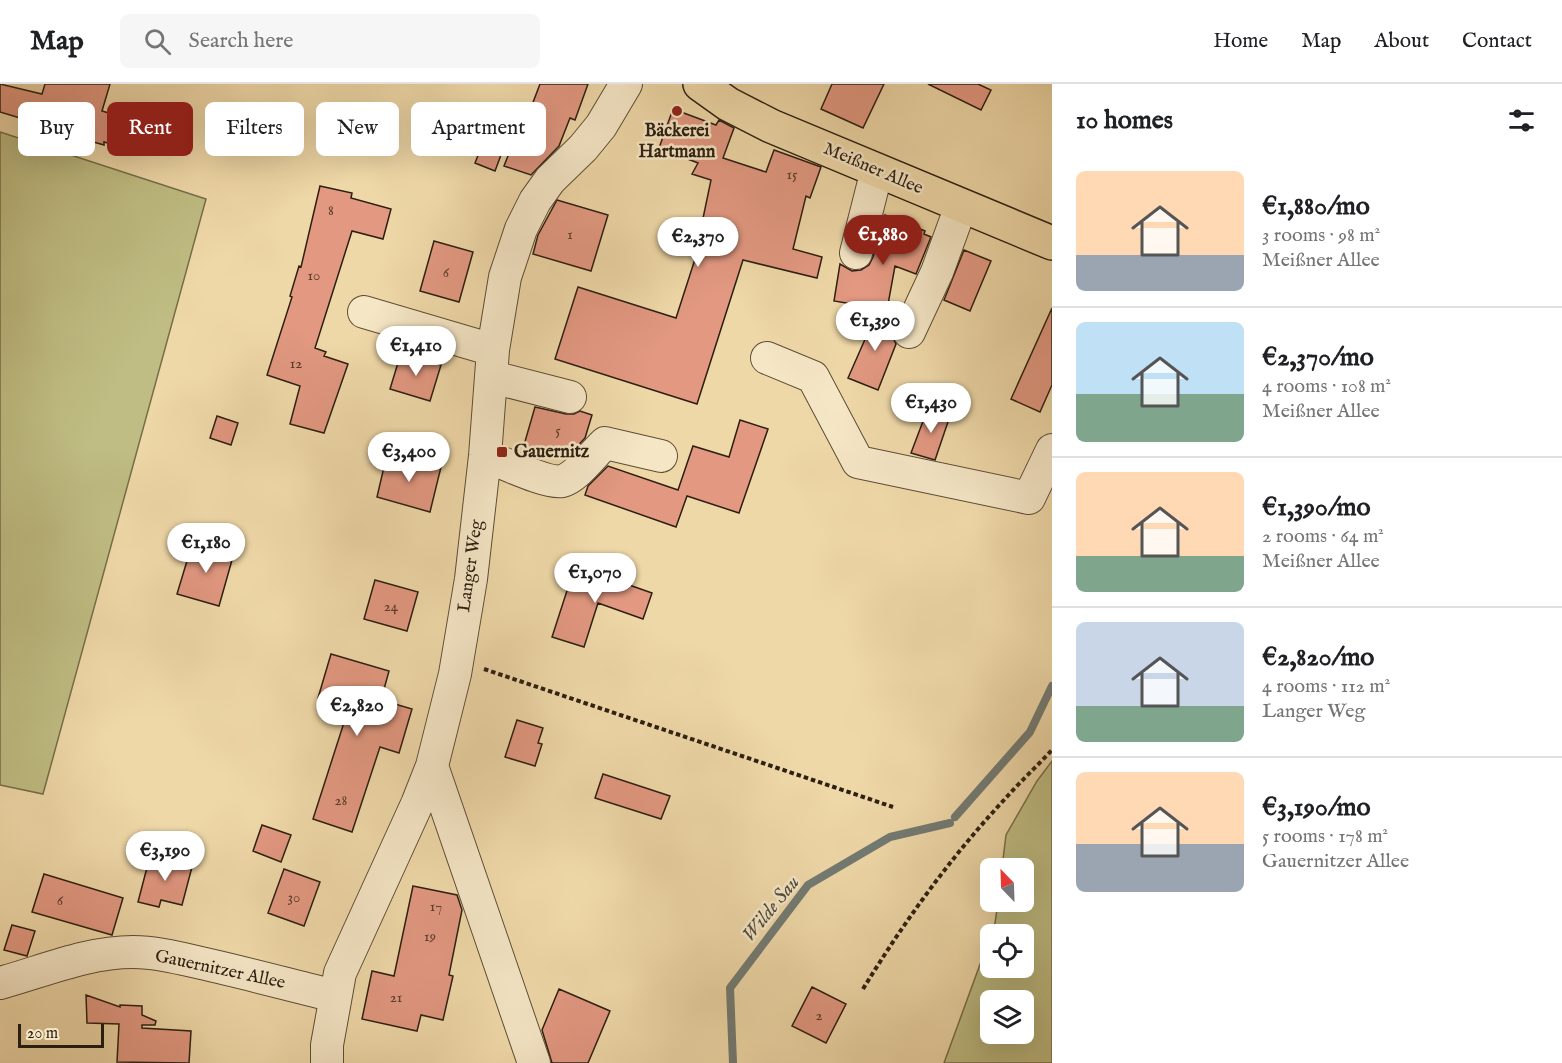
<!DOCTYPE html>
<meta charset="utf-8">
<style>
:root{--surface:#fff;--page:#f6f6f6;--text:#202124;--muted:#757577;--line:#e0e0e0;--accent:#8f2418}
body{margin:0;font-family:"IM FELL English",serif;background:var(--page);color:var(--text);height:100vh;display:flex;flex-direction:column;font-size:22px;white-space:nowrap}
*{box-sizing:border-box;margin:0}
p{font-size:20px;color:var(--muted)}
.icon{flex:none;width:33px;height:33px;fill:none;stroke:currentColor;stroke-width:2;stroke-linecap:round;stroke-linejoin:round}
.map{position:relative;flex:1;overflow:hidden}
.details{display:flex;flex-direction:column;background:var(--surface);width:510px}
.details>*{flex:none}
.hud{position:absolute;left:18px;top:18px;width:570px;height:54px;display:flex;gap:12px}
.needle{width:39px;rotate:337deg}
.controls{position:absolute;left:980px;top:774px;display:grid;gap:12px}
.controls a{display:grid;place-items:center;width:54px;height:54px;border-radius:9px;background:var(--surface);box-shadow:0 6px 24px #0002;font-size:30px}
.scale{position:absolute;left:18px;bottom:15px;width:86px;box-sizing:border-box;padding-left:6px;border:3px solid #2c1f11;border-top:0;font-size:16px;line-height:21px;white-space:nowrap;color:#2c1f11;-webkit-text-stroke:4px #f5e6c6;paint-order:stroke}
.price{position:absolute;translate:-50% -51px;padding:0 14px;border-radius:21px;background:#fff;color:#222;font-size:20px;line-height:39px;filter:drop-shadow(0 2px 3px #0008)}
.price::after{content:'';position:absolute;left:50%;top:36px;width:18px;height:14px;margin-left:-9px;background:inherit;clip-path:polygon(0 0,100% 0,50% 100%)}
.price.current{background:var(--accent);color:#fff}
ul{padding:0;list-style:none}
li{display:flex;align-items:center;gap:18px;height:150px;padding:0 24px}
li+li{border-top:2px solid var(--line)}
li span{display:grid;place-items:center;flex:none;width:168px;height:120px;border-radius:9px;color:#555}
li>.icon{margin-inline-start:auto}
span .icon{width:72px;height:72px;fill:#fffc;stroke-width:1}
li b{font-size:26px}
h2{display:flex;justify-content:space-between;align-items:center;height:72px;padding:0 24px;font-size:26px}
.tag{padding:0 21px;border-radius:9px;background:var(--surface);box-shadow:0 6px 24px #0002;font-size:21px;line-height:54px}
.tag.current{background:var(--accent);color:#fff}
header{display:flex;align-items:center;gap:36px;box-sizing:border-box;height:84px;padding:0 30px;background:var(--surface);border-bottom:2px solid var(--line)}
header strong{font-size:28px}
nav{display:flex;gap:33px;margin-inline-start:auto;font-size:21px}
.search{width:420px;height:54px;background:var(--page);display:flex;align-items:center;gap:15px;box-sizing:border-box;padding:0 21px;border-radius:9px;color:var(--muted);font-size:22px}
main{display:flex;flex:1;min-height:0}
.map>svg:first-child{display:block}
</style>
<header>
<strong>Map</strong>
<div class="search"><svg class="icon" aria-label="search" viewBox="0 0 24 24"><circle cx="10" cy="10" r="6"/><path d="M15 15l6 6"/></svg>Search here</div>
<nav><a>Home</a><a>Map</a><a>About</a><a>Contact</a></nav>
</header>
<main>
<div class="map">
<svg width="1052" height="979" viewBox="0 0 1052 979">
<rect width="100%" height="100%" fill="#efd8a8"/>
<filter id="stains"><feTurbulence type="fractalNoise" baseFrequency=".00333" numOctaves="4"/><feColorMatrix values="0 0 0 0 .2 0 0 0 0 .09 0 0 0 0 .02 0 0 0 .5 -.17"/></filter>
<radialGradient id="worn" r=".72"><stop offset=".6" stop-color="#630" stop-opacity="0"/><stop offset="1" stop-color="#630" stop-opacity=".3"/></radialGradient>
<path fill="#bfbd83" stroke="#766e4a" stroke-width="1.5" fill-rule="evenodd" d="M0,48L206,115L43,710L0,701Z
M1052,677V979H944L990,853V884H1023V850H991L995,839L998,818H1023V784H1002L1006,751L1037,697ZM990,916H1023V950H990Z"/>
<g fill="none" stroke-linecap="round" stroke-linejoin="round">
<path stroke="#727a73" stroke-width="8" d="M955,733L1030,648L1052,602
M733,979L730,904L808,801L890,753L950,739"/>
</g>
<path fill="#e29881" stroke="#2c1f11" stroke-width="1.5" d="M0,0L42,10L45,0H110L102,27L155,43L148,69L104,58V61L30,40V37L0,28Z
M540,0H588L575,36L570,34L559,62L531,91L504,82L515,54L519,55Z
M832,0H884L863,44L821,25Z
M928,0H978L991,6L981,26Z
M673,25L716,41L719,36L734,44L723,74L766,88L774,66L821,83L810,114L806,112L793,165L822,173L817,194L743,176L697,320L555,275L578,203L676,234L706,141L702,139L711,96L692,90L698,79L659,64Z
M448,32L468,41L458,67L437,59Z
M484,56L504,63L495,87L475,79Z
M320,102L352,109L351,114L391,125L383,155L352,147L315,264L326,268L324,272L348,280L324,349L290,340L300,302L267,291L292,213L290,212L299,182L301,183Z
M557,116L608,131L591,187L533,170L538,151Z
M885,131L925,147L924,150L931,153L916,190L895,182L887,226L834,217L840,180L852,187L861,186L869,181L873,173Z
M434,157L473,168L459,218L420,207Z
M964,166L991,177L970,227L944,216Z
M1052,224V301L1040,328L1011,315Z
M877,228L897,231L891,249L896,260L878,306L848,294Z
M401,269L441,281L430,317L390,305Z
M535,323L566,330H574L580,327L592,331L585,354L566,374L524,361Z
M928,324L950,332L935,376L911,369Z
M217,332L238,339L231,361L210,354Z
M740,336L768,345L739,429L687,412L676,443L585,411L588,402L608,382L678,406L693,362L729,373Z
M387,370L441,383L430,428L377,413Z
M193,457L234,469L219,522L177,510Z
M575,482L652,509L643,535L598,519L584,563L552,553Z
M375,496L418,508L407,547L364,535Z
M331,570L389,587L381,616L412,625L399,669L380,663L352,748L313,735L349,623L318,614Z
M517,636L543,644L538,659L542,660L535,682L505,673Z
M603,690L670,712L661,735L595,714Z
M262,741L291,751L281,778L253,767Z
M150,772L192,783L182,821L161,816L159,823L138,818Z
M284,785L320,798L304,842L268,829Z
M44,790L123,814L112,851L32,828Z
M413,802L457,811L462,826L449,891L453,892L443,936L421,931L417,947L362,935L372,887L394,892Z
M12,841L35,847L27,872L4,866Z
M812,903L846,920L826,959L792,942Z
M559,905L610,927L588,979H552L542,946Z
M86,911L120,923V921L142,922V931L156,937L155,941H142V944L191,947L189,979L117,978L119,940L87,939Z"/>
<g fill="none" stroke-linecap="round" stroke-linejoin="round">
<defs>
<path id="minor" d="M856,169L877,86
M364,228L493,266
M909,248L937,188L961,122
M767,274L813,293L858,378L1029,414L1052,366
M492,293L570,313
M485,372C502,378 547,400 562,397C577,393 594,369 605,359L661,372
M432,682L534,979
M0,899C44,887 87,868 133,868C156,868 179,874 201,879C246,889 290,901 335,912
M327,979V961L340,889L417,720L432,682L455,590L471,495L485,372L493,266L505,193L521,145L535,117L550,96L583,64L601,42L626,0"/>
<path id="major" d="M700,0L728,20L771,42L1052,159"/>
</defs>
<use href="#minor" stroke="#5d4d37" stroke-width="34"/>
<use href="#major" stroke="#2c1f11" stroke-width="36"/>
<path stroke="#2c1f11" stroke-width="4" stroke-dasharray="4.5 3" stroke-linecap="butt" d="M484,585L893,723
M863,905C904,838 950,774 1004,716C1019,699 1036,683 1052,666"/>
<use href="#minor" stroke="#f5e6c6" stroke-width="32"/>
<use href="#major" stroke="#efd8a8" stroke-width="33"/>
</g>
<g fill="#8f2418" stroke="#f5e6c6" stroke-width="2">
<circle cx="677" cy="27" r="6"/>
<rect x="496" y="362" width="12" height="12" rx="3"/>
</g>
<g text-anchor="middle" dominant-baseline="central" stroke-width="5" stroke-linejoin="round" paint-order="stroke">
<g font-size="15" fill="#5a3d2d">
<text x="792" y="90">15</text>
<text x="331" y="126">8</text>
<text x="570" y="150">1</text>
<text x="446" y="188">6</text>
<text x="314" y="191">10</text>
<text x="296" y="279">12</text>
<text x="558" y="346">5</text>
<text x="391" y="522">24</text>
<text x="341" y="716">28</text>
<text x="294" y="813">30</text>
<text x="60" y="816">6</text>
<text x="436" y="822">17</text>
<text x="430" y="852">19</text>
<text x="396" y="913">21</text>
<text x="819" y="931">2</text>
</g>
<g font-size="18" font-weight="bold" fill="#2c1f11" stroke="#f5e6c6">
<text x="677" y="47">Bäckerei<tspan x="677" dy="21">Hartmann</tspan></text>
<text x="514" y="368" text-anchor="start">Gauernitz</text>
</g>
<g font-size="18" fill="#2c1f11" stroke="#f5e6c6">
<text transform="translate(873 85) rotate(23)">Meißner Allee</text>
<text transform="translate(471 482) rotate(-82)">Langer Weg</text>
<text transform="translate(220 886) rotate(12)">Gauernitzer Allee</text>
</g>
<g font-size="20" font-style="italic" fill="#4f4c42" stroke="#f5e6c6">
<text transform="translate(771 825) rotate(-51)">Wilde Sau</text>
</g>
</g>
<rect width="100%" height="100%" filter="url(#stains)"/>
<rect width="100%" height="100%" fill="url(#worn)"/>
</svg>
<div class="controls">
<a><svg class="needle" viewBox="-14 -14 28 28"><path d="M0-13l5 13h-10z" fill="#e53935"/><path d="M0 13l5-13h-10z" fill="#757577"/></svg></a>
<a><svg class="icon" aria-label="locate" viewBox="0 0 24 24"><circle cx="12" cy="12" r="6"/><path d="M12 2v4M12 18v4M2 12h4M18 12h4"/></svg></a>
<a><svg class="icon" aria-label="layers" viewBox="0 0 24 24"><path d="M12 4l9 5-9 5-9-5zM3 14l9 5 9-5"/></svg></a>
</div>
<div class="scale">20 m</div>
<b class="price current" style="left:883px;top:182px">€1,880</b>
<b class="price" style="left:698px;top:184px">€2,370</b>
<b class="price" style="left:875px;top:268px">€1,390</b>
<b class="price" style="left:416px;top:293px">€1,410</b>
<b class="price" style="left:931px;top:350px">€1,430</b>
<b class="price" style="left:409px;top:399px">€3,400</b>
<b class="price" style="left:206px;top:490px">€1,180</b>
<b class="price" style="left:595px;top:520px">€1,070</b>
<b class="price" style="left:357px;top:653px">€2,820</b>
<b class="price" style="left:165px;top:798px">€3,190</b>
<div class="hud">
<a class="tag">Buy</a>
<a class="tag current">Rent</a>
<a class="tag">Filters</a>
<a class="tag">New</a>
<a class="tag">Apartment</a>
</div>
</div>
<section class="details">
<h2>10 homes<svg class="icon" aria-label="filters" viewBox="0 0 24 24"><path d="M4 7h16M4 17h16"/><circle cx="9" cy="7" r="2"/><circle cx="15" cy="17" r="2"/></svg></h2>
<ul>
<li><span style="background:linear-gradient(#ffd9b3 70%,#9aa5b1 0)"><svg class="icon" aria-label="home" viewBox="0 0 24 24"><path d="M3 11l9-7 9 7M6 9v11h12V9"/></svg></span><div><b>€1,880/mo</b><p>3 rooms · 98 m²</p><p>Meißner Allee</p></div></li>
<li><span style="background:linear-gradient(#bfe0f5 60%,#7fa58c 0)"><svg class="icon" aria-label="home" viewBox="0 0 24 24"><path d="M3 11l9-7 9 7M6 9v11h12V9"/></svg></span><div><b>€2,370/mo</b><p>4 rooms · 108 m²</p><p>Meißner Allee</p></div></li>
<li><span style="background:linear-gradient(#ffd9b3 70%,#7fa58c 0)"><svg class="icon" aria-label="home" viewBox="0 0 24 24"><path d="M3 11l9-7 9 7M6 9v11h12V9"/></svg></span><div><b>€1,390/mo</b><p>2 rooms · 64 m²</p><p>Meißner Allee</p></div></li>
<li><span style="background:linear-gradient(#c9d6e8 70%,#7fa58c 0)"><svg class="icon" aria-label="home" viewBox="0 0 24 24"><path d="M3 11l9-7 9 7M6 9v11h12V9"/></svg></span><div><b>€2,820/mo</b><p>4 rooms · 112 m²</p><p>Langer Weg</p></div></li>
<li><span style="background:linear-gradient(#ffd9b3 60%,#9aa5b1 0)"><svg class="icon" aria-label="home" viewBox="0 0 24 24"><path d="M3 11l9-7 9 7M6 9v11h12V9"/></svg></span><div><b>€3,190/mo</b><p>5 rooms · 178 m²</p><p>Gauernitzer Allee</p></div></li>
</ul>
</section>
</main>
